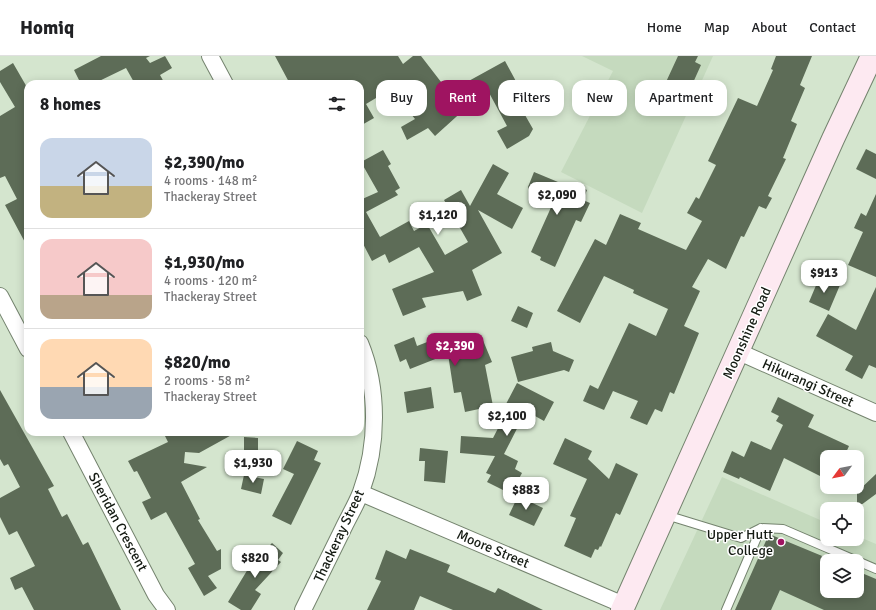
<!DOCTYPE html>
<meta charset="utf-8">
<style>
:root{--surface:#fff;--page:#f2f2f2;--text:#202124;--muted:#757577;--line:#e0e0e0;--accent:#9f1461}
body{margin:0;font-family:Signika,sans-serif;background:var(--page);color:var(--text);height:100vh;display:flex;flex-direction:column;font-size:15px;white-space:nowrap}
*{box-sizing:border-box;margin:0}
p{font-size:13px;color:var(--muted)}
.icon{flex:none;width:22px;height:22px;fill:none;stroke:currentColor;stroke-width:2;stroke-linecap:round;stroke-linejoin:round}
.map{position:relative;flex:1;overflow:hidden}
.details{position:absolute;left:24px;top:24px;width:340px;height:356px;display:flex;flex-direction:column;background:var(--surface);border-radius:12px;box-shadow:0 2px 10px #0003}
.details>*{flex:none}
.banner{position:absolute;left:376px;top:24px;width:380px;height:36px;display:flex;gap:8px}
.needle{width:26px;rotate:238deg}
.tools{position:absolute;left:820px;top:394px;display:grid;gap:8px}
.tools a{display:grid;place-items:center;width:44px;height:44px;border-radius:8px;background:var(--surface);box-shadow:0 2px 10px #0003;font-size:20px}
.price{position:absolute;translate:-50% -34px;padding:0 9px;border-radius:8px;background:#fff;color:#222;font-size:13px;line-height:26px;filter:drop-shadow(0 1px 2px #0008)}
.price::after{content:'';position:absolute;left:50%;top:24px;width:12px;height:9px;margin-left:-6px;background:inherit;clip-path:polygon(0 0,100% 0,50% 100%)}
.price.selected{background:var(--accent);color:#fff}
ul{padding:0;list-style:none}
li{display:flex;align-items:center;gap:12px;height:100px;padding:0 16px}
li+li{border-top:1px solid var(--line)}
li span{display:grid;place-items:center;flex:none;width:112px;height:80px;border-radius:12px;color:#555}
li>.icon{margin-inline-start:auto}
span .icon{width:48px;height:48px;fill:#fffc;stroke-width:1}
li b{font-size:17px}
h2{display:flex;justify-content:space-between;align-items:center;height:48px;padding:0 16px;font-size:17px}
.chip{padding:0 14px;border-radius:12px;background:var(--surface);box-shadow:0 2px 10px #0003;font-size:14px;line-height:36px}
.chip.selected{background:var(--accent);color:#fff}
header{display:flex;align-items:center;gap:24px;box-sizing:border-box;height:56px;padding:0 20px;background:var(--surface);border-bottom:1px solid var(--line)}
header strong{font-size:19px}
nav{display:flex;gap:22px;margin-inline-start:auto;font-size:14px}
.map>svg:first-child{display:block}
</style>
<header>
<strong>Homiq</strong>
<nav><a>Home</a><a>Map</a><a>About</a><a>Contact</a></nav>
</header>
<div class="map">
<svg width="876" height="554" viewBox="0 0 876 554">
<rect width="100%" height="100%" fill="#d4e5ce"/>
<path fill="#c5dabe" fill-rule="evenodd" d="M582,0H713L642,157L561,116L613,15Z
M722,421L827,467V483H857V480L876,488V554H660ZM827,505H857V535H827Z"/>
<path fill="#5d6c57" d="M101,0H150L146,2L150,7L165,0L172,12L160,19L165,28H135L126,12L93,28H81L74,14Z
M275,0H398L403,8L413,0H421L448,35L454,30L456,32L505,5L532,55L525,59L533,73L529,80L507,93L497,75L507,70L487,33L435,80L428,72L407,84L401,71L415,63L391,33L366,48L374,62L360,70V28H290Z
M678,0H698L695,6L701,9L682,51L665,43L666,41L660,39Z
M776,0H812L800,29L805,32L791,65L797,68L783,102L786,103L768,140L772,142L766,153L759,150L744,181L741,180L726,213L708,203L692,231L700,235L684,270L699,277L674,338L670,336L662,356L655,353L647,369L630,362L638,345L613,335L604,354L583,345L590,329L598,333L629,267L656,280L668,253L633,237L634,234L604,220L580,267L557,255L595,183L606,189L620,158L641,167L638,173L686,194L702,165L687,157L696,141L699,143L716,109L708,105L738,42L757,50L773,14L771,13Z
M13,7L28,33V192L5,149L17,143L5,120L0,122V60L15,51L0,26V15Z
M866,93L876,98V123L856,113Z
M383,94L391,108L388,110L400,132L395,135L398,139L366,156L380,181L409,165L414,175L427,168L445,199L468,186L444,144L461,134L470,150L493,108L509,117L497,138L523,152L512,173L478,154L502,197L472,214L482,239L467,245L463,235L422,242L426,251L403,260L392,233L434,216L419,191L389,207L385,198L372,205L360,182V144L378,136L361,106Z
M534,116L570,131L571,127L587,134L583,144L590,147L581,166L576,164L555,211L540,204L541,201L531,196L553,147L532,139L528,131Z
M876,138V221L848,209L863,176L854,172L861,157L866,160Z
M820,220L840,229L829,255L809,246Z
M876,231V312L869,309L862,323L845,314L853,300L816,280L828,258L856,274Z
M518,250L533,257L527,272L511,265Z
M445,279L451,295L482,282L492,306L485,309L493,350L465,356L461,336L454,337L448,298L410,313L406,303L400,306L394,289L414,281L417,290Z
M551,286L553,295L574,304L569,316L564,314L518,326L511,301L533,295L532,291Z
M517,327L554,346L544,365L526,355L504,398L518,405L515,413L522,417L511,438L487,426L491,419L486,417L495,400L460,397L461,380L493,382L511,347L506,348Z
M431,331L434,352L407,357L404,336Z
M0,334L54,430L48,433L62,461L67,458L83,489L88,486L121,554H34L22,531L15,534L10,522L35,510L17,475L9,479L0,461V442L20,431L8,408L4,410L0,403Z
M778,341L814,359L808,371L849,390L844,401H827L820,420L784,402L770,435L740,421L739,423L723,416L732,395L744,401L751,385L771,394L783,369L776,365L779,360L771,356Z
M163,376H237L199,397L185,396L184,407L207,411L181,426L200,463L198,464L217,495L221,493V513L208,520L217,532L204,540L188,512L195,508L166,456L151,464L142,446L151,442L137,415L134,416L128,405L168,386Z
M244,381L258,382V399L244,398Z
M565,382L592,395L588,403L609,423L616,407L638,418L620,459L616,457L601,491L600,490L598,494L595,493L591,502L564,490L576,462L570,460L587,423L553,408Z
M297,385L318,395L314,404L321,407L291,469L272,460L294,418L283,413Z
M420,392L448,395L445,427L424,425L425,405H419Z
M876,418V438L857,452V436Z
M244,419L264,423L261,438L241,433Z
M518,440L543,452L534,470L509,459Z
M769,478L827,502V535H857V515L876,523V554H824L780,534L771,554H735Z
M272,487L283,497L278,504L281,506L255,534L261,538L251,554H241L228,546L248,513Z
M410,493L450,509L447,516L495,537L498,532L543,554H453L420,540L414,554H367L381,525L375,523L386,494L406,503Z"/>
<g fill="none" stroke-linecap="round" stroke-linejoin="round">
<defs>
<path id="lane" d="M666,459L741,482L761,472L783,473L876,513
M726,554L761,472"/>
<path id="street" d="M210,0L225,28
M0,240L28,293
M739,296L876,357
M71,376L156,539L167,554
M361,437L624,549
M303,554C316,528 329,501 342,475C348,462 356,449 361,436C378,390 379,333 360,287"/>
<path id="secondary" d="M622,554L833,83L872,0"/>
</defs>
<use href="#lane" stroke="#74836e" stroke-width="10"/>
<use href="#street" stroke="#74836e" stroke-width="18"/>
<use href="#secondary" stroke="#74836e" stroke-width="24"/>
<use href="#lane" stroke="#fff" stroke-width="8"/>
<use href="#street" stroke="#fff" stroke-width="16"/>
<use href="#secondary" stroke="#fde9f1" stroke-width="22"/>
</g>
<circle fill="#9f1461" stroke="#fff" stroke-width="1.5" cx="781" cy="486" r="4"/>
<g text-anchor="middle" dominant-baseline="central" stroke-width="3" stroke-linejoin="round" paint-order="stroke">
<g font-size="14" fill="#141a12" stroke="#fff">
<text transform="translate(747 277) rotate(-66)">Moonshine Road</text>
<text transform="translate(808 327) rotate(24)">Hikurangi Street</text>
<text transform="translate(118 466) rotate(62)">Sheridan Crescent</text>
<text transform="translate(339 480) rotate(-65)">Thackeray Street</text>
<text transform="translate(493 493) rotate(23)">Moore Street</text>
</g>
<g font-size="14" fill="#141a12" stroke="#fff" text-anchor="end">
<text x="773" y="478">Upper Hutt<tspan x="773" dy="16">College</tspan></text>
</g>
</g>
</svg>
<div class="tools">
<a><svg class="needle" viewBox="-14 -14 28 28"><path d="M0-13l5 13h-10z" fill="#e53935"/><path d="M0 13l5-13h-10z" fill="#757577"/></svg></a>
<a><svg class="icon" aria-label="locate" viewBox="0 0 24 24"><circle cx="12" cy="12" r="6"/><path d="M12 2v4M12 18v4M2 12h4M18 12h4"/></svg></a>
<a><svg class="icon" aria-label="layers" viewBox="0 0 24 24"><path d="M12 4l9 5-9 5-9-5zM3 14l9 5 9-5"/></svg></a>
</div>
<b class="price" style="left:557px;top:160px">$2,090</b>
<b class="price" style="left:438px;top:180px">$1,120</b>
<b class="price" style="left:824px;top:238px">$913</b>
<b class="price selected" style="left:455px;top:311px">$2,390</b>
<b class="price" style="left:507px;top:381px">$2,100</b>
<b class="price" style="left:253px;top:428px">$1,930</b>
<b class="price" style="left:526px;top:455px">$883</b>
<b class="price" style="left:255px;top:523px">$820</b>
<div class="banner">
<a class="chip">Buy</a>
<a class="chip selected">Rent</a>
<a class="chip">Filters</a>
<a class="chip">New</a>
<a class="chip">Apartment</a>
</div>
<section class="details">
<h2>8 homes<svg class="icon" aria-label="filters" viewBox="0 0 24 24"><path d="M4 7h16M4 17h16"/><circle cx="9" cy="7" r="2"/><circle cx="15" cy="17" r="2"/></svg></h2>
<ul>
<li><span style="background:linear-gradient(#c9d6e8 60%,#c2b280 0)"><svg class="icon" aria-label="home" viewBox="0 0 24 24"><path d="M3 11l9-7 9 7M6 9v11h12V9"/></svg></span><div><b>$2,390/mo</b><p>4 rooms · 148 m²</p><p>Thackeray Street</p></div></li>
<li><span style="background:linear-gradient(#f6c9c9 70%,#b9a48a 0)"><svg class="icon" aria-label="home" viewBox="0 0 24 24"><path d="M3 11l9-7 9 7M6 9v11h12V9"/></svg></span><div><b>$1,930/mo</b><p>4 rooms · 120 m²</p><p>Thackeray Street</p></div></li>
<li><span style="background:linear-gradient(#ffd9b3 60%,#9aa5b1 0)"><svg class="icon" aria-label="home" viewBox="0 0 24 24"><path d="M3 11l9-7 9 7M6 9v11h12V9"/></svg></span><div><b>$820/mo</b><p>2 rooms · 58 m²</p><p>Thackeray Street</p></div></li>
</ul>
</section>
</div>
